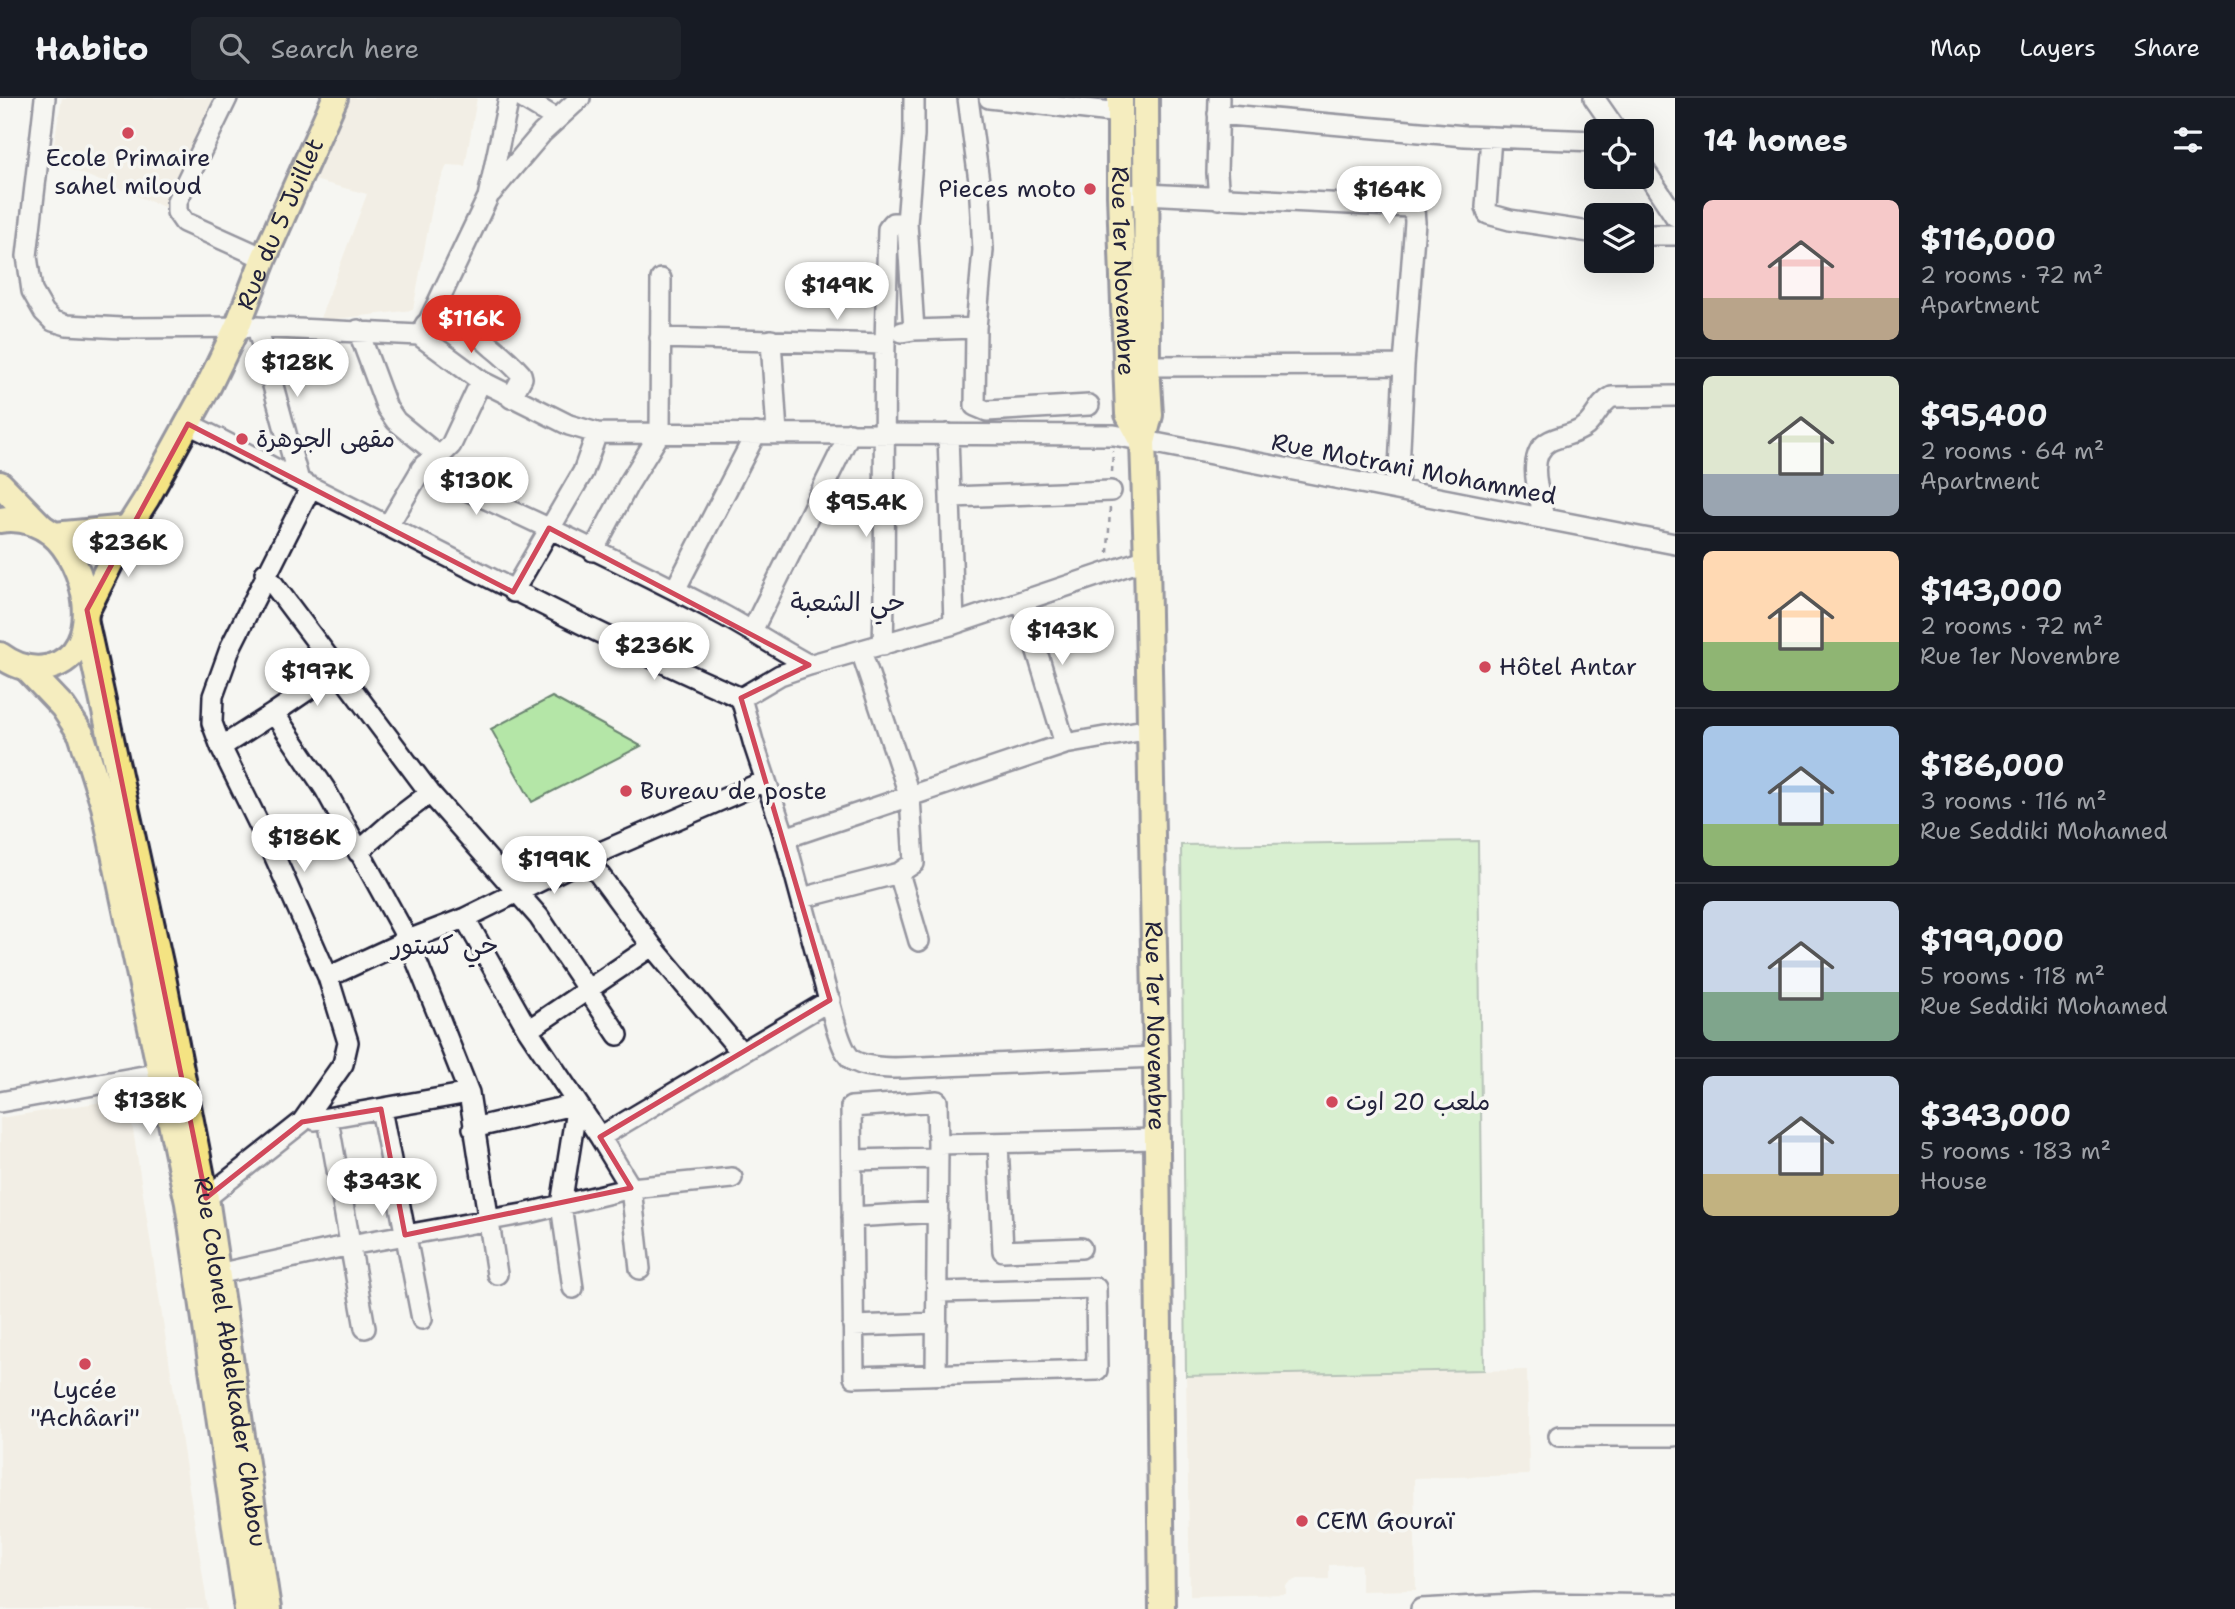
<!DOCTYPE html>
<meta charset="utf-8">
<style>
:root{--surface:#171b24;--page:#20242c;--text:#f1f3f6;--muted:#9ea1a6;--line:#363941;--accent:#d93025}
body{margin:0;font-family:"Shantell Sans","Playpen Sans Arabic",sans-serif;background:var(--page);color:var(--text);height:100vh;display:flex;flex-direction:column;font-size:26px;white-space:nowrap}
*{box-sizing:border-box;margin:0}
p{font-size:23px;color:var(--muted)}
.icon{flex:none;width:38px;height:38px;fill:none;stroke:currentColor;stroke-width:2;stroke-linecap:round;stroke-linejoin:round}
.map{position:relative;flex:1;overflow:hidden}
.panel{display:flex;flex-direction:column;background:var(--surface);width:560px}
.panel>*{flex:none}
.tools{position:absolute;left:1584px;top:21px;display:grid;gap:14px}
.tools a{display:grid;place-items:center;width:70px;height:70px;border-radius:10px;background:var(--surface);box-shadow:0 7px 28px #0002;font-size:35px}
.price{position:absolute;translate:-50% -60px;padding:0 16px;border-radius:24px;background:#fff;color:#222;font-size:23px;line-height:46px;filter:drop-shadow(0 2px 4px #0008)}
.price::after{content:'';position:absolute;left:50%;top:42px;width:21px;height:16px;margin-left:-10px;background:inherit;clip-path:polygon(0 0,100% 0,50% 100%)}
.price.current{background:var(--accent);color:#fff}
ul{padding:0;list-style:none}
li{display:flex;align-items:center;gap:21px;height:175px;padding:0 28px}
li+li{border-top:2px solid var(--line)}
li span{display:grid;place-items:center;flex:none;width:196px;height:140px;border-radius:10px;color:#555}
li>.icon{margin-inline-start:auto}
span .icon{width:84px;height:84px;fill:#fffc;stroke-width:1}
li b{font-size:30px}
h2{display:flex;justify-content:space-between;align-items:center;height:84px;padding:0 28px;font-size:30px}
header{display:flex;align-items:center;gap:42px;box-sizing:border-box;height:98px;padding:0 35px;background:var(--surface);border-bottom:2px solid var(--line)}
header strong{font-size:33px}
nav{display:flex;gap:38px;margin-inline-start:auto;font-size:24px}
.search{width:490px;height:63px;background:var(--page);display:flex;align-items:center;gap:18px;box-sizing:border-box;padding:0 24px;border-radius:10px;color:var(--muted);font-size:26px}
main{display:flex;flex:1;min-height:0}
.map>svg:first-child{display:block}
</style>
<header>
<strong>Habito</strong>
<div class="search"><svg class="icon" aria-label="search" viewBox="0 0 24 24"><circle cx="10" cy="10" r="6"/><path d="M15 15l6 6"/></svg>Search here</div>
<nav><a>Map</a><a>Layers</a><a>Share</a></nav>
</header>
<main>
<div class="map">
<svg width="1675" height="1511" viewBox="0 0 1675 1511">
<rect width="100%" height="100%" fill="#f6f6f2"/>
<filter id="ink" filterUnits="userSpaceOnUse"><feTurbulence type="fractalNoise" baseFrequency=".0143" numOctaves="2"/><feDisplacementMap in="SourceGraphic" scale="14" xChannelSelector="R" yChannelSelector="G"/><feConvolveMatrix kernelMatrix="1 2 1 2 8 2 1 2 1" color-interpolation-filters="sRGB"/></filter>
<g filter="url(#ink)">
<path fill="#eee5d4" d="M62,0H213L169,111L51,63Z
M351,0H477L465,68L447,67L434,99L413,212L319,223L367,96L314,82Z
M128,1000L208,1511H0V1020Z
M1527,1272L1529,1377L1414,1380L1416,1492L1361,1493V1466L1329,1467V1481H1298L1291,1484L1286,1488V1496L1190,1498L1186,1278Z"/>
<path fill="#b4e6a7" stroke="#6b8471" stroke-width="2" d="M552,599L641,648L532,704L491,631Z
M1478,743L1484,1272L1186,1278L1181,747Z"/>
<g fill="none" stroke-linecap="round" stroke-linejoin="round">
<defs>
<path id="minor" d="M45,0L27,158L32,193L44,214L53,223L67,227L122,230L257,229L419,237L481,283L569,327L597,335L1114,337L1675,446
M227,0L177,103V114L184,124L264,160
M522,0L557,21
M989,0L1120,15
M1594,0L1617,33
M1218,16L1465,38L1596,43
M1491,39L1486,109L1488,116L1510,122L1596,135
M1642,68L1675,118
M491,95L542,35L580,0
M1120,97L1145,96L1410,109L1414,111L1415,124L1404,267L1398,392
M1219,101L1217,75L1219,0
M1642,137H1675
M429,223L488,99L509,0
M425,227C446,202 475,234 492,249C502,257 512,266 521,276L522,280L511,300
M257,229L299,383
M976,230L975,308L987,313L1089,307
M358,232L387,310L396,323L439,358
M914,232L976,230L983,152L979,83L968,0
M902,234L914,232L907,125L914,37V0
M660,240L885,246L888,131L893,125H907
M771,242L777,335
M1147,268L1404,267
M188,326C230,345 269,369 311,389C454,461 594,536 741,600L780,577L809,567L954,526L1147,461
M948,336L954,526
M421,371C522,417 623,464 721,516C751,532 779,551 809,567
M952,399L1111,393
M1544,420C1540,399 1524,356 1550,343C1562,337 1575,337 1586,328C1596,319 1600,305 1612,299L1675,298
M388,428L424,367L442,356L451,347L481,283
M593,453L628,387L660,335L661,181
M265,475L430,695L539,819L618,937
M675,492L756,335
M513,494L583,374L597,335
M1022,504L1065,646
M752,533L850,335
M883,547C886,446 883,346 885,246
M741,600L754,647L785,740L836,929C840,940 844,957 854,963C871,972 903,970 921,969L1156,959
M274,615L337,572
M221,649L274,615L325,691L408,842L435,909L469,995L497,1176
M785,740L1065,646L1150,631
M358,754L392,724L430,695
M587,760L652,848L741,954
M899,775L919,843
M802,800L899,775L914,765L910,699L861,553
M465,820L528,932L600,1039L830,902
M328,879L408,842L465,820L587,760L765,683
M528,932L652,848
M0,1004L160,975
M381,1011L422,1221
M328,1021L365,1230
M315,1022L469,995
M473,1030L577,1006L561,1107L573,1190
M998,1045L1003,1153L1081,1150
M852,1062L938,1060
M195,1103L206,1100L302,1024L343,966L348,944L328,879L274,757L221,649L212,625L213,598L231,548L311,389
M852,1119L938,1114
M640,1171L631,1090L732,1080
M217,1176L350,1147L528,1115L631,1090L600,1039
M938,1194L1096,1190L1097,1272L854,1279L851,1009L937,1003L938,1046L1157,1041
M853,1228L937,1225
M936,1277L938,1046
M1559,1338H1675
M1421,1511L1533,1505L1675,1507"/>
<g id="major">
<path id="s1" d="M1120,0V97L1128,316L1143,344"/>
<path id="s2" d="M1146,0L1147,268L1150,317L1143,344L1147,461L1156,959L1162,1511"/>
<path d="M0,386L41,428"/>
<path d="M0,422C18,419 36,424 51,435C86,462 108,552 50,569C31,574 15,568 0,557"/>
<path d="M54,437L128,430"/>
<path id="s3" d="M87,512L128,430L147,400L209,287L237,229L264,160L335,0"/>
<path id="s4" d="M86,526L162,874L206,1100L268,1511"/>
<path d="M27,571L63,609L81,636L104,708L188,1105L247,1511"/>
</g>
</defs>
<use href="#minor" stroke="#22223b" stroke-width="24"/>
<use href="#major" stroke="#22223b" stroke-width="30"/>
<path stroke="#22223b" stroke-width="2.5" stroke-dasharray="5 5" stroke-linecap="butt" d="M1112,374L1113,353
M1108,455L1110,409"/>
<use href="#minor" stroke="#f6f6f2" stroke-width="19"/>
<use href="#major" stroke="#f4e382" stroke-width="24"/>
</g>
</g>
<path d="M0 0H1675V1511H0ZM188,326L513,494L549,430L809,567L741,600L830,902L600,1039L631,1090L405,1137L381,1011L302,1024L206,1100L87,512Z" fill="#f6f6f2" fill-opacity=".55" fill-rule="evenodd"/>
<path fill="none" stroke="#d1495b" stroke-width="5" stroke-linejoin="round" d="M188,326L513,494L549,430L809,567L741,600L830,902L600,1039L631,1090L405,1137L381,1011L302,1024L206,1100L87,512Z"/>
<g fill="#d1495b" stroke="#f6f6f2" stroke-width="2.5">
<circle cx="128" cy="35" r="7"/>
<circle cx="1090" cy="91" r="7"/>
<circle cx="242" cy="341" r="7"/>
<circle cx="1485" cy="569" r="7"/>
<circle cx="626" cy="693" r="7"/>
<circle cx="1332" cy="1004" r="7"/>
<circle cx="85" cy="1266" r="7"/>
<circle cx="1302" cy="1423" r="7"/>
</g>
<g text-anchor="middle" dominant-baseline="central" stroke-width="7" stroke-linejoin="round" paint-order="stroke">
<g font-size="24" fill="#22223b" stroke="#f6f6f2" text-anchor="start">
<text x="128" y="60" text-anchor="middle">Ecole Primaire<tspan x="128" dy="28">sahel miloud</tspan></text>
<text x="1076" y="91" text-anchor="end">Pieces moto</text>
<text x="256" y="341">مقهى الجوهرة</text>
<text x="1499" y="569">Hôtel Antar</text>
<text x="640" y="693">Bureau de poste</text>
<text x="1346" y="1004">ملعب 20 اوت</text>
<text x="85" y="1292" text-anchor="middle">Lycée<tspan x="85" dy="28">"Achâari"</tspan></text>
<text x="1316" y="1423">CEM Gouraï</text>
</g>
<g font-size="24" fill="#22223b" stroke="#f6f6f2">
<text stroke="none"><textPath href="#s3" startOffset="432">Rue du 5 Juillet</textPath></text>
<text stroke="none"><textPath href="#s1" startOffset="173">Rue 1er Novembre</textPath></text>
<text transform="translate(1414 371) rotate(11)">Rue Motrani Mohammed</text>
<text stroke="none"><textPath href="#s2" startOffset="929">Rue 1er Novembre</textPath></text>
<text stroke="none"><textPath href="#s4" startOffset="752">Rue Colonel Abdelkader Chabou</textPath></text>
</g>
<g font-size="26" fill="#22223b" stroke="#f6f6f2">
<text x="848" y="503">حي الشعبة</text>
<text x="445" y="846">حي كستور</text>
</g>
</g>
</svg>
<div class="tools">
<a><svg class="icon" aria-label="locate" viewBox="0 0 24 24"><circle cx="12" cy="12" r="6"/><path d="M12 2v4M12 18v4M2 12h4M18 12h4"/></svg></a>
<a><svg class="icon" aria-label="layers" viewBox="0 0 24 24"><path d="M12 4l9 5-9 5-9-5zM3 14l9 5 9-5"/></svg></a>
</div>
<b class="price" style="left:1389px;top:128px">$164K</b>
<b class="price" style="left:837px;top:224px">$149K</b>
<b class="price current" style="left:471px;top:257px">$116K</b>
<b class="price" style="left:297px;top:301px">$128K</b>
<b class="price" style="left:476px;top:419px">$130K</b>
<b class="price" style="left:866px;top:441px">$95.4K</b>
<b class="price" style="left:128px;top:481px">$236K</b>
<b class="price" style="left:1062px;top:569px">$143K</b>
<b class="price" style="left:654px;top:584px">$236K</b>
<b class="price" style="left:317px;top:610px">$197K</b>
<b class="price" style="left:304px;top:776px">$186K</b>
<b class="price" style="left:554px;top:798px">$199K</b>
<b class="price" style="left:150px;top:1039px">$138K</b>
<b class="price" style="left:382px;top:1120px">$343K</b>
</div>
<section class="panel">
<h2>14 homes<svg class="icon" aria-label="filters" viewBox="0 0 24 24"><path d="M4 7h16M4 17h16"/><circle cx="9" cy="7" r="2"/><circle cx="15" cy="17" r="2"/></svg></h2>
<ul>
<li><span style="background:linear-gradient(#f6c9c9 70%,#b9a48a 0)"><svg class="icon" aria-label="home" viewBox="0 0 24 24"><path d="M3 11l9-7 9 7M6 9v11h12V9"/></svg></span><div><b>$116,000</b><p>2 rooms · 72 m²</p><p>Apartment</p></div></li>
<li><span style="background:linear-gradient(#dfe7d0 70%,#9aa5b1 0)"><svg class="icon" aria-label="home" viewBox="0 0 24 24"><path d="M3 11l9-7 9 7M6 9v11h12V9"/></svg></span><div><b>$95,400</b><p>2 rooms · 64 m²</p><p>Apartment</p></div></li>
<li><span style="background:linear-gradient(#ffd9b3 65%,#8fb573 0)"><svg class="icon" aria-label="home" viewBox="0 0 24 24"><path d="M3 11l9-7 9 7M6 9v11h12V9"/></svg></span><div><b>$143,000</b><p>2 rooms · 72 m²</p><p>Rue 1er Novembre</p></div></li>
<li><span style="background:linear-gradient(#a9c7e8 70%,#8fb573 0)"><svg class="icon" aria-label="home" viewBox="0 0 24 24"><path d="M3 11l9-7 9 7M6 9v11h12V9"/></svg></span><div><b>$186,000</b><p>3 rooms · 116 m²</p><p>Rue Seddiki Mohamed</p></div></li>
<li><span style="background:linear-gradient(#c9d6e8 65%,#7fa58c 0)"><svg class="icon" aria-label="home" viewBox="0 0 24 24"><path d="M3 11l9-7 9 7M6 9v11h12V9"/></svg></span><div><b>$199,000</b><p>5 rooms · 118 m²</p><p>Rue Seddiki Mohamed</p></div></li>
<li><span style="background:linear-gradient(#c9d6e8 70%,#c2b280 0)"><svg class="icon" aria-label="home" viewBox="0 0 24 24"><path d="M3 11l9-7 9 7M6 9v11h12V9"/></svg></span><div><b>$343,000</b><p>5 rooms · 183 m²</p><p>House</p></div></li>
</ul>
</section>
</main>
